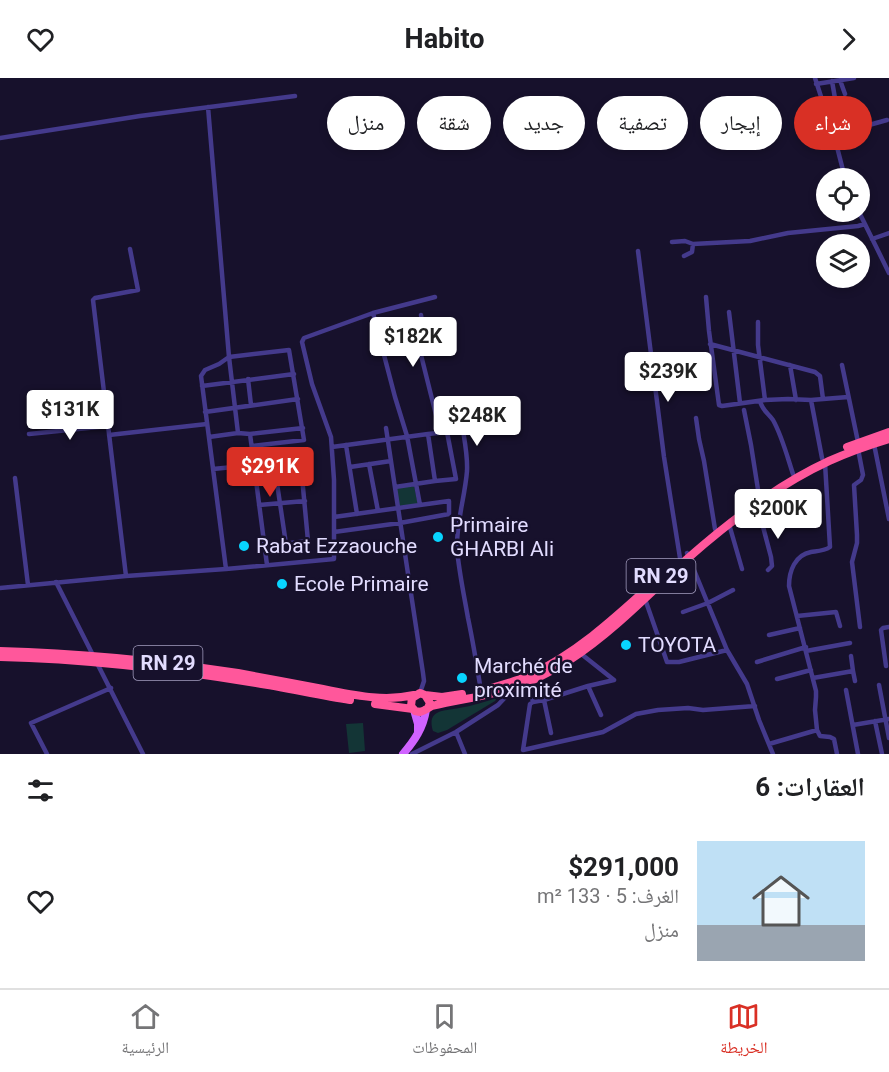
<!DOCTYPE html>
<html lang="ar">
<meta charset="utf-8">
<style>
:root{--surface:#fff;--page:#f6f6f6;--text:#202124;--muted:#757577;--line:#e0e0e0;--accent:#d93025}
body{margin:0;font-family:Roboto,"Noto Naskh Arabic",sans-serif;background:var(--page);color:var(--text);direction:rtl;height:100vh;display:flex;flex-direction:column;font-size:22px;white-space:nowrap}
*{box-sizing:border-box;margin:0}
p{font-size:20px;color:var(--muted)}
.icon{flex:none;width:33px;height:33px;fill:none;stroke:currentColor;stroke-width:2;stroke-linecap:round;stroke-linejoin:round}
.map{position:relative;height:676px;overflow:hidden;direction:ltr}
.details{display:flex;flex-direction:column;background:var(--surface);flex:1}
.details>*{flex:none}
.top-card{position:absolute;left:18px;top:18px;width:854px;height:54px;direction:rtl;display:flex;gap:12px}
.tools{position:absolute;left:816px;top:90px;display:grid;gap:12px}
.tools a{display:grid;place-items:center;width:54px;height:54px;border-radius:50%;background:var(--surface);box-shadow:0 3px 9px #0003;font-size:30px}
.price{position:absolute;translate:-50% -51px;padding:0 14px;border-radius:6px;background:#fff;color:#222;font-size:20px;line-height:39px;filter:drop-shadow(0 2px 3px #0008)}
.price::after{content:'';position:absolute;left:50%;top:36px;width:18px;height:14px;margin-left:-9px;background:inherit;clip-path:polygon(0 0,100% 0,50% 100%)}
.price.selected{background:var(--accent);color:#fff}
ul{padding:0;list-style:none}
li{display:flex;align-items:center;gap:18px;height:150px;padding:0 24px}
li span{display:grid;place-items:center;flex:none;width:168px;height:120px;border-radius:0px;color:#555}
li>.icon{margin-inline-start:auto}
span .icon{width:72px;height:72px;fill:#fffc;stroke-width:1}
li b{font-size:26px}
h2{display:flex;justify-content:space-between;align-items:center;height:72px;padding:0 24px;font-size:26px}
.chip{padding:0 21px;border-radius:27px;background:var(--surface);box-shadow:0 3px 9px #0003;font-size:21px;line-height:54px}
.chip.selected{background:var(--accent);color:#fff}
header{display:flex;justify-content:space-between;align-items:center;height:78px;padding:0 24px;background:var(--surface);font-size:27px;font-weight:700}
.tabs{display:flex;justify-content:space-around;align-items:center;height:84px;border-top:2px solid var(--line);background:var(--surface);font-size:16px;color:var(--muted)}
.tabs a{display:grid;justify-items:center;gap:3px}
.tabs .selected{color:var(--accent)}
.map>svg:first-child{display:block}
</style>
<header><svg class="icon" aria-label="forward" viewBox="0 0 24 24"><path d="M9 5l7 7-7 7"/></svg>Habito<svg class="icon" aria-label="heart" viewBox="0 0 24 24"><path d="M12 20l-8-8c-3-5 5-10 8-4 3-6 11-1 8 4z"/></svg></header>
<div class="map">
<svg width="889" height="676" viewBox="0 0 889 676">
<rect width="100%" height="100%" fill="#17112c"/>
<path fill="#133536" d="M414,408L418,426L399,428L396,410Z
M497,620L495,623L447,652L438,655L433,653C426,631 445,633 459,630C472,628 484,624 497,620Z
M363,645L365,673L349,675L346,646Z"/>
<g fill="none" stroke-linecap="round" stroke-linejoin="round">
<path stroke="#443a8c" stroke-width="4.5" d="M815,0L836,65L845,100
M840,2L845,16
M832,3L836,26
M816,6L854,0
M208,29L229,279L238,355
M833,57L887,42
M0,60L140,38L295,18
M859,134L889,195
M872,161L889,155
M672,164L685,163L693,166L750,163L788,155L858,148L865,146
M638,173L664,379L680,480
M684,178L692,174L693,166
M706,219L709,253L719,327L722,328L765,322L788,321L811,322L848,319
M729,234L740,325
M421,237L423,251L415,253L437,341
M758,244V267L765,322
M710,266L815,294L820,298L823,321
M790,287L796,322
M842,287L858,364
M248,301L251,327
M202,308L294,296
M811,322L822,380
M760,323C762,332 768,335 773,342C782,358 787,378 793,396
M744,332L751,367L759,418
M205,334L298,321
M461,338C463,357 468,374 467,393C465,419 456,445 457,471C459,494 464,517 468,540C473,564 477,588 481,613
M696,340L699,361L704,383L715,451
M386,350L423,595L424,603L420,615
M29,356L108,348
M250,356L267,487
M428,356L447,354L456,401L435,403
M109,357L207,346
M209,359L238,355L250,356L303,350
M874,366L889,441
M346,367L357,436
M332,369L428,356L435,403L395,409
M858,371L863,397L861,402L854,407L857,457V465L852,484L860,549
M369,386L378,433
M350,389L391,383
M213,391L274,385L286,466
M15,400L28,507
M757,426L771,479L772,488L768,492
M259,427L305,423
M334,439L420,427L407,358L395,319L373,235
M729,446L742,491
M334,454L400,445L449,436V423L420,427
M264,468L308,463L301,388C295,378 283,384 274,385
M687,475L727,572L747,606L759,642L773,676
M226,491L201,298L205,292L219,286L229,279L289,272L304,362L252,368
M126,498L93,222L95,220L138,212L130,171
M56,504L143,676
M0,510L126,498L226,491L334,481V402L331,359L312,306L302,264L304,260L373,235L435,219
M645,521L667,584H679L727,572
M683,534L708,525L733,512
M797,538L836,534L840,548
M769,557L800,550
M806,573L850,565
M580,575L614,602L588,608
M851,578L853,593
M757,584L806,569
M886,588L881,552L883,550L889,549
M813,600L853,593L855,603
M777,601L811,592
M528,605L533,624L530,626L523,672L603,654L636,636L658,632L688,630L703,632L755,628
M879,607L889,660
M846,612L858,676
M544,622L551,655
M533,624L544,622L588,608L601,637
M875,643L882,676
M853,647L889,641
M817,652L815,632L816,619V613L789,508C789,493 795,477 811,474C818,473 824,473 830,469L825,385
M456,654L465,676
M769,666L817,652L820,658L830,659L834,661L837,676
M47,676L31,645L111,610
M412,676L456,654L498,627L512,612"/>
<path stroke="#d063ff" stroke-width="8" d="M414,632L418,646V655
M403,676C415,662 423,650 426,632"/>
<path stroke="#ff579b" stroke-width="8" d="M847,369L889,354
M0,573C80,575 159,583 238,595C266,600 295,606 323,611C354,617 383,624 414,617
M0,579C86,581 171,591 256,605C287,610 319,617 350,622
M484,612C499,608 514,604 528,598C584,572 626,529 671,489
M425,617L442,619L462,616
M375,626L413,631
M428,630L430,625L425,617L420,615L412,620L411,628L415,633L420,634C425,633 428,630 432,628C454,622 477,620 499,614C524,608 548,596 570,582C613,554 649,516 687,481C730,443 777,407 829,383C849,374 869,367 889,361"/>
</g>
<g fill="#08d4ff" stroke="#17112c" stroke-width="2">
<circle cx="438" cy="459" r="6"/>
<circle cx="244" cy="468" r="6"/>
<circle cx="282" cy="506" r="6"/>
<circle cx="626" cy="567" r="6"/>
<circle cx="462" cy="600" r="6"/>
</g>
<g text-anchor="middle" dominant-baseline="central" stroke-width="5" stroke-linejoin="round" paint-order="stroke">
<g fill="#17112c" stroke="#a59fc0" stroke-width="1.5">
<rect x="626.5" y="481" width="69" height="34" rx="4.5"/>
<rect x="133.5" y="568" width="69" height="34" rx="4.5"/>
</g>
<g font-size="20" font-weight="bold" fill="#e2dcff">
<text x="661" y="498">RN 29</text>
<text x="168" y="585">RN 29</text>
</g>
<g font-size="21" fill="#e2dcff" stroke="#17112c" text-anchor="start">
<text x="450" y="447">Primaire<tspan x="450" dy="24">GHARBI Ali</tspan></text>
<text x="256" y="468">Rabat Ezzaouche</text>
<text x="294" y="506">Ecole Primaire</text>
<text x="638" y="567">TOYOTA</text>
<text x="474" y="588">Marché de<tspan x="474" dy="24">proximité</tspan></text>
</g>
</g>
</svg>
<div class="tools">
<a><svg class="icon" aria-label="locate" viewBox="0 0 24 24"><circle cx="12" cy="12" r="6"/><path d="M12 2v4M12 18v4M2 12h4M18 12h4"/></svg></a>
<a><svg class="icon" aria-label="layers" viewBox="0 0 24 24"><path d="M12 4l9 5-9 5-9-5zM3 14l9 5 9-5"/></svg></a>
</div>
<b class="price" style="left:413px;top:290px">$182K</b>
<b class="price" style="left:668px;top:325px">$239K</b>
<b class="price" style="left:70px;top:363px">$131K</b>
<b class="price" style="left:477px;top:369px">$248K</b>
<b class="price selected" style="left:270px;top:420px">$291K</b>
<b class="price" style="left:778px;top:462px">$200K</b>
<div class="top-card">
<a class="chip selected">شراء</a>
<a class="chip">إيجار</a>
<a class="chip">تصفية</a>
<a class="chip">جديد</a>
<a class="chip">شقة</a>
<a class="chip">منزل</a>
</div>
</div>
<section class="details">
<h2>العقارات: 6<svg class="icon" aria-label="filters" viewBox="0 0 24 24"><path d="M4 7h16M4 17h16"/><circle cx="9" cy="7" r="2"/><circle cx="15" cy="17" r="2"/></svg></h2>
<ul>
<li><span style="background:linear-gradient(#bfe0f5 70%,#9aa5b1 0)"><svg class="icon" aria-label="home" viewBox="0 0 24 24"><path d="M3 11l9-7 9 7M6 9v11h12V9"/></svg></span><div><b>$291,000</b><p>الغرف: 5 · 133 m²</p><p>منزل</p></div><svg class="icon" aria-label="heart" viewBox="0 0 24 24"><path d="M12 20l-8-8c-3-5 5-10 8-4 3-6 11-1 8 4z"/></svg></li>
</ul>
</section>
<nav class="tabs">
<a class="selected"><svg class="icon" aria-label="map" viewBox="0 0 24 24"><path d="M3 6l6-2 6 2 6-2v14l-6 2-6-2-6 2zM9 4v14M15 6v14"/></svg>الخريطة</a>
<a><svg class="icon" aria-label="saved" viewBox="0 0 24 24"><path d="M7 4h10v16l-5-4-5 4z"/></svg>المحفوظات</a>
<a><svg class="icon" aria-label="home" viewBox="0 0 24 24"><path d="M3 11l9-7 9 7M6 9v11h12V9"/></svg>الرئيسية</a>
</nav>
